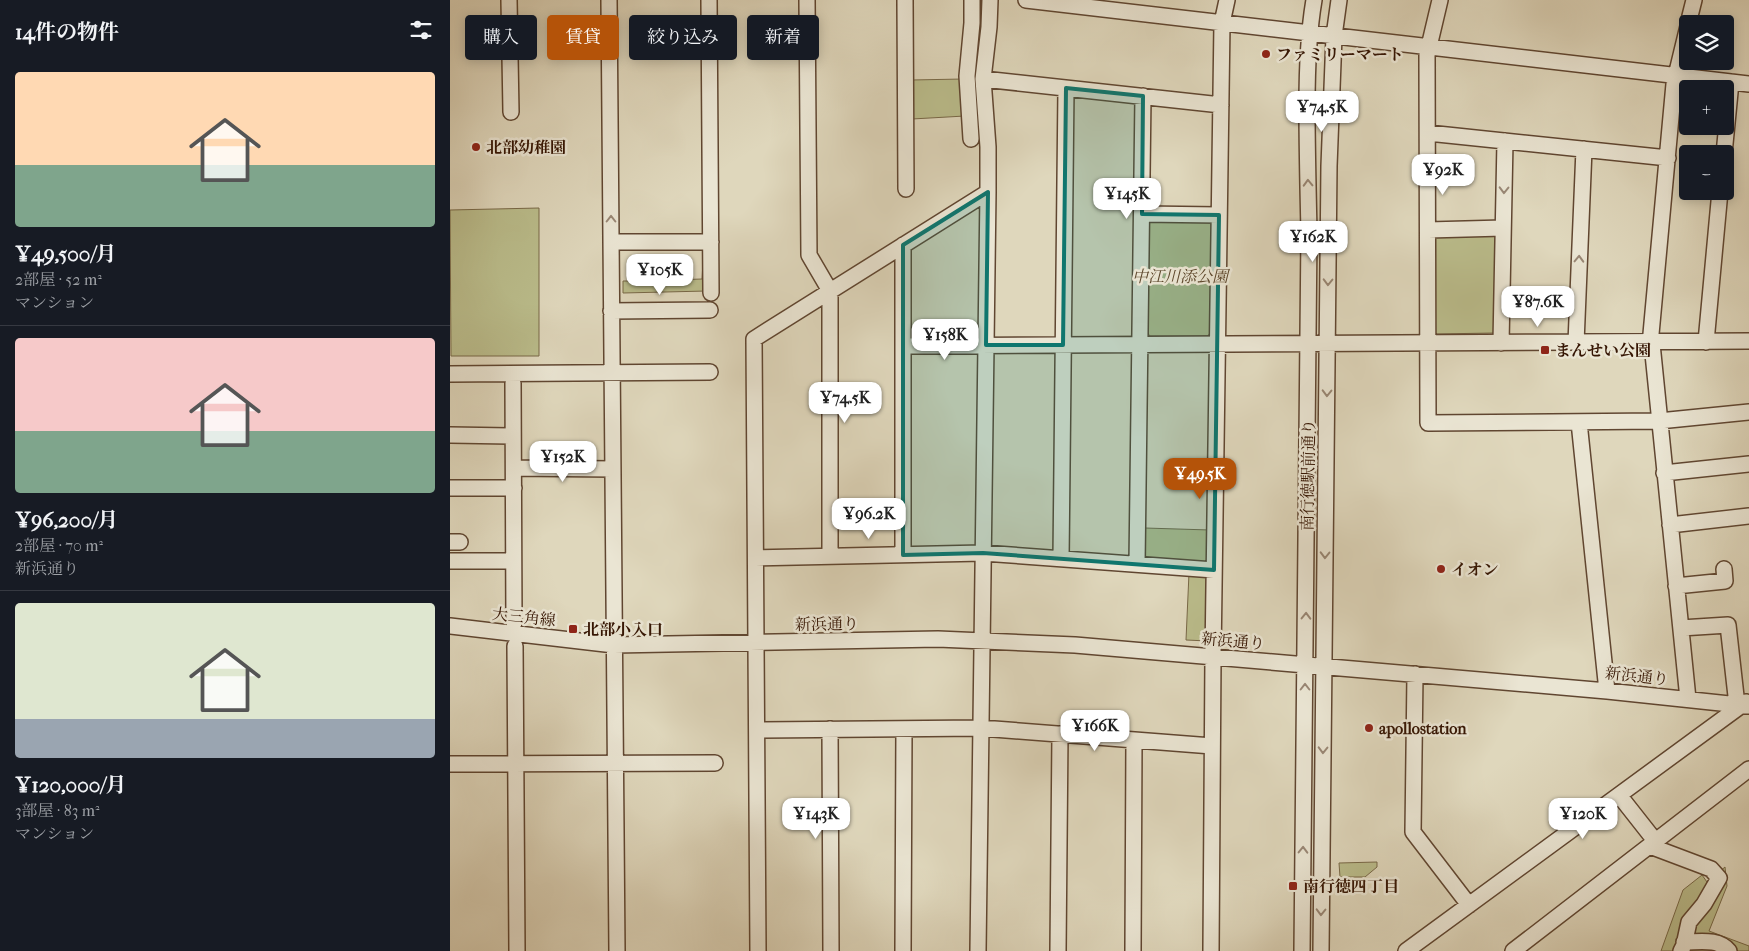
<!DOCTYPE html>
<html lang="ja">
<meta charset="utf-8">
<style>
:root{--surface:#171b24;--page:#20242c;--text:#f1f3f6;--muted:#9ea1a6;--line:#363941;--accent:#b45309}
body{margin:0;font-family:"IM FELL French Canon","Noto Serif JP",serif;background:var(--page);color:var(--text);height:100vh;display:flex;flex-direction:column;font-size:19px;white-space:nowrap}
*{box-sizing:border-box;margin:0}
p{font-size:16px;color:var(--muted)}
.icon{flex:none;width:28px;height:28px;fill:none;stroke:currentColor;stroke-width:2;stroke-linecap:round;stroke-linejoin:round}
.map{position:relative;flex:1;overflow:hidden}
.sheet{display:flex;flex-direction:column;background:var(--surface);width:450px}
.sheet>*{flex:none}
.top-card{position:absolute;left:15px;top:15px;width:475px;height:45px;display:flex;gap:10px}
.controls{position:absolute;left:1229px;top:15px;display:grid;gap:10px}
.controls a{display:grid;place-items:center;width:55px;height:55px;border-radius:5px;background:var(--surface);box-shadow:0 2px 12px #0003;font-size:25px}
.price{position:absolute;translate:-50% -42px;padding:0 11px;border-radius:10px;background:#fff;color:#222;font-size:16px;line-height:32px;filter:drop-shadow(0 1px 2px #0008)}
.price::after{content:'';position:absolute;left:50%;top:30px;width:15px;height:11px;margin-left:-8px;background:inherit;clip-path:polygon(0 0,100% 0,50% 100%)}
.price.selected{background:var(--accent);color:#fff}
ul{padding:0;list-style:none}
li{display:grid;align-content:center;gap:10px;height:265px;padding:0 15px}
li+li{border-top:1px solid var(--line)}
li span{display:grid;place-items:center;height:155px;border-radius:5px;color:#555}
li>.icon{margin-inline-start:auto}
span .icon{width:90px;height:90px;fill:#fffc;stroke-width:1}
li b{font-size:21px}
h2{display:flex;justify-content:space-between;align-items:center;height:60px;padding:0 15px;font-size:21px}
.pill{padding:0 18px;border-radius:5px;background:var(--surface);box-shadow:0 2px 12px #0003;font-size:18px;line-height:45px}
.pill.selected{background:var(--accent);color:#fff}
main{display:flex;flex:1;min-height:0}
.map>svg:first-child{display:block}
</style>
<main>
<section class="sheet">
<h2>14件の物件<svg class="icon" aria-label="filters" viewBox="0 0 24 24"><path d="M4 7h16M4 17h16"/><circle cx="9" cy="7" r="2"/><circle cx="15" cy="17" r="2"/></svg></h2>
<ul>
<li><span style="background:linear-gradient(#ffd9b3 60%,#7fa58c 0)"><svg class="icon" aria-label="home" viewBox="0 0 24 24"><path d="M3 11l9-7 9 7M6 9v11h12V9"/></svg></span><div><b>¥49,500/月</b><p>2部屋 · 52 m²</p><p>マンション</p></div></li>
<li><span style="background:linear-gradient(#f6c9c9 60%,#7fa58c 0)"><svg class="icon" aria-label="home" viewBox="0 0 24 24"><path d="M3 11l9-7 9 7M6 9v11h12V9"/></svg></span><div><b>¥96,200/月</b><p>2部屋 · 70 m²</p><p>新浜通り</p></div></li>
<li><span style="background:linear-gradient(#dfe7d0 75%,#9aa5b1 0)"><svg class="icon" aria-label="home" viewBox="0 0 24 24"><path d="M3 11l9-7 9 7M6 9v11h12V9"/></svg></span><div><b>¥120,000/月</b><p>3部屋 · 83 m²</p><p>マンション</p></div></li>
</ul>
</section>
<div class="map">
<svg width="1299" height="951" viewBox="0 0 1299 951">
<rect width="100%" height="100%" fill="#dfd7bc"/>
<filter id="stains"><feTurbulence type="fractalNoise" baseFrequency=".004" numOctaves="4"/><feColorMatrix values="0 0 0 0 .2 0 0 0 0 .09 0 0 0 0 .02 0 0 0 .5 -.17"/></filter>
<radialGradient id="worn" r=".72"><stop offset=".6" stop-color="#630" stop-opacity="0"/><stop offset="1" stop-color="#630" stop-opacity=".3"/></radialGradient>
<path fill="#babc8b" stroke="#786847" d="M513,79L515,116L462,119L461,80Z
M89,208V356H1L0,210Z
M698,219L764,221L762,332L757,336H700L696,331Z
M1046,231L1047,330L1043,333L986,334L982,330V236Z
M221,260L222,280L252,279L253,262L256,263L257,291L173,293V281H189L190,261Z
M695,528L760,530L759,560L755,565L698,560L694,556Z
M739,573L757,574L758,641L736,640Z
M927,862V867L915,877H890L889,863Z
M1275,867L1277,886L1259,931L1299,946V951H1211L1233,890L1252,875L1257,882Z"/>
<g fill="none" stroke-linecap="round" stroke-linejoin="round">
<defs>
<path id="minor" d="M59,0L61,112
M159,0L167,951
M259,0L261,293
M357,0L359,255L380,291V556
M455,0L456,189
M576,0L1299,84
M990,0L977,55L978,423L1209,421L1299,412
M1238,24L1244,0
M1238,26L1224,84L1201,334L1238,699
M533,79L771,105
M978,133L1218,158
M521,139L517,76L522,23V0
M1274,154L1281,82
M692,214L769,215
M978,230L1053,228
M161,242H261
M161,311L260,310
M1256,342L1270,191
M1051,343L1055,141
M1126,343L1134,149
M454,346L1299,341
M0,374L260,372
M63,383L64,623
M1129,422L1157,691
M0,435L63,436
M64,468L163,469
M1214,473L1299,464
M0,488H64
M1220,525L1299,516
M0,542H10
M453,555V245
M306,558L533,553L764,570
M611,559L616,88
M0,561H56
M687,564L693,96
M1226,586L1275,581L1274,569
M0,626L164,645L488,639L625,645L1157,691L1299,706
M1231,628L1278,625L1287,705
M65,646L67,951
M965,674L963,832L1019,905
M380,729L381,951
M307,730L531,728L762,746
M0,764L265,763
M1169,795L1206,842
M1200,846L1261,869L1269,878L1254,904L1239,922L1234,945L1231,951
M1234,942C1250,942 1268,938 1279,951
M308,951L304,339L538,192
M453,951L454,729
M528,951L538,192V147L533,79L539,27L540,0
M608,951L610,734
M683,951L684,740
M761,951L763,657L772,23L777,0
M852,951L859,232C858,190 857,148 857,106C857,71 858,35 864,0
M871,951L879,166L884,36L889,0
M956,951L1296,702
M1063,951L1299,769"/>
</defs>
<use href="#minor" stroke="#604631" stroke-width="18"/>
<use href="#minor" stroke="#eae5d3" stroke-width="15"/>
</g>
<defs><path id="oneway-chevron" d="M-2-3.5L2.5 0L-2 3.5" fill="none" stroke-width="1.6" stroke-linecap="round" stroke-linejoin="round" transform="scale(1.25)"/></defs>
<g stroke="#998775">
<use href="#oneway-chevron" transform="translate(858 183) rotate(-92)"/>
<use href="#oneway-chevron" transform="translate(1054 190) rotate(91)"/>
<use href="#oneway-chevron" transform="translate(161 219) rotate(-90)"/>
<use href="#oneway-chevron" transform="translate(1129 259) rotate(-88)"/>
<use href="#oneway-chevron" transform="translate(878 282) rotate(91)"/>
<use href="#oneway-chevron" transform="translate(877 393) rotate(91)"/>
<use href="#oneway-chevron" transform="translate(875 555) rotate(91)"/>
<use href="#oneway-chevron" transform="translate(856 616) rotate(-89)"/>
<use href="#oneway-chevron" transform="translate(855 687) rotate(-90)"/>
<use href="#oneway-chevron" transform="translate(873 750) rotate(91)"/>
<use href="#oneway-chevron" transform="translate(853 850) rotate(-89)"/>
<use href="#oneway-chevron" transform="translate(871 912) rotate(91)"/>
</g>
<path fill="#0f766e" fill-opacity="0.2" stroke="#0f766e" stroke-width="4" stroke-linejoin="round" d="M616,88L693,96L692,214L769,215L764,570L533,553L453,555V245L538,192L536,345H613Z"/>
<g fill="#8f2418" stroke="#eae5d3" stroke-width="2">
<circle cx="816" cy="54" r="5"/>
<circle cx="26" cy="147" r="5"/>
<rect x="1090" y="345" width="10" height="10" rx="2.5"/>
<circle cx="991" cy="569" r="5"/>
<rect x="118" y="624" width="10" height="10" rx="2.5"/>
<circle cx="919" cy="728" r="5"/>
<rect x="838" y="881" width="10" height="10" rx="2.5"/>
</g>
<g text-anchor="middle" dominant-baseline="central" stroke-width="5" stroke-linejoin="round" paint-order="stroke">
<g font-size="16" font-weight="bold" fill="#351503" stroke="#eae5d3" text-anchor="start">
<text x="826" y="54">ファミリーマート</text>
<text x="36" y="147">北部幼稚園</text>
<text x="1105" y="350">まんせい公園</text>
<text x="1001" y="569">イオン</text>
<text x="133" y="629">北部小入口</text>
<text x="929" y="728">apollostation</text>
<text x="853" y="886">南行徳四丁目</text>
</g>
<g font-size="16" font-style="italic" fill="#5d472c" stroke="#eae5d3">
<text x="730" y="276">中江川添公園</text>
</g>
<g font-size="16" fill="#351503" stroke="#eae5d3">
<text transform="translate(858 475) rotate(-89)">南行徳駅前通り</text>
<text transform="translate(74 617) rotate(6)">大三角線</text>
<text transform="translate(377 624) rotate(-1)">新浜通り</text>
<text transform="translate(783 641) rotate(5)">新浜通り</text>
<text transform="translate(1187 676) rotate(6)">新浜通り</text>
</g>
</g>
<rect width="100%" height="100%" filter="url(#stains)"/>
<rect width="100%" height="100%" fill="url(#worn)"/>
</svg>
<div class="controls">
<a><svg class="icon" aria-label="layers" viewBox="0 0 24 24"><path d="M12 4l9 5-9 5-9-5zM3 14l9 5 9-5"/></svg></a>
<a>+</a>
<a>−</a>
</div>
<b class="price" style="left:872px;top:133px">¥74.5K</b>
<b class="price" style="left:993px;top:196px">¥92K</b>
<b class="price" style="left:677px;top:220px">¥145K</b>
<b class="price" style="left:863px;top:263px">¥162K</b>
<b class="price" style="left:210px;top:296px">¥105K</b>
<b class="price" style="left:1088px;top:328px">¥87.6K</b>
<b class="price" style="left:495px;top:361px">¥158K</b>
<b class="price" style="left:395px;top:424px">¥74.5K</b>
<b class="price" style="left:113px;top:483px">¥152K</b>
<b class="price selected" style="left:750px;top:500px">¥49.5K</b>
<b class="price" style="left:419px;top:540px">¥96.2K</b>
<b class="price" style="left:645px;top:752px">¥166K</b>
<b class="price" style="left:366px;top:840px">¥143K</b>
<b class="price" style="left:1133px;top:840px">¥120K</b>
<div class="top-card">
<a class="pill">購入</a>
<a class="pill selected">賃貸</a>
<a class="pill">絞り込み</a>
<a class="pill">新着</a>
</div>
</div>
</main>
